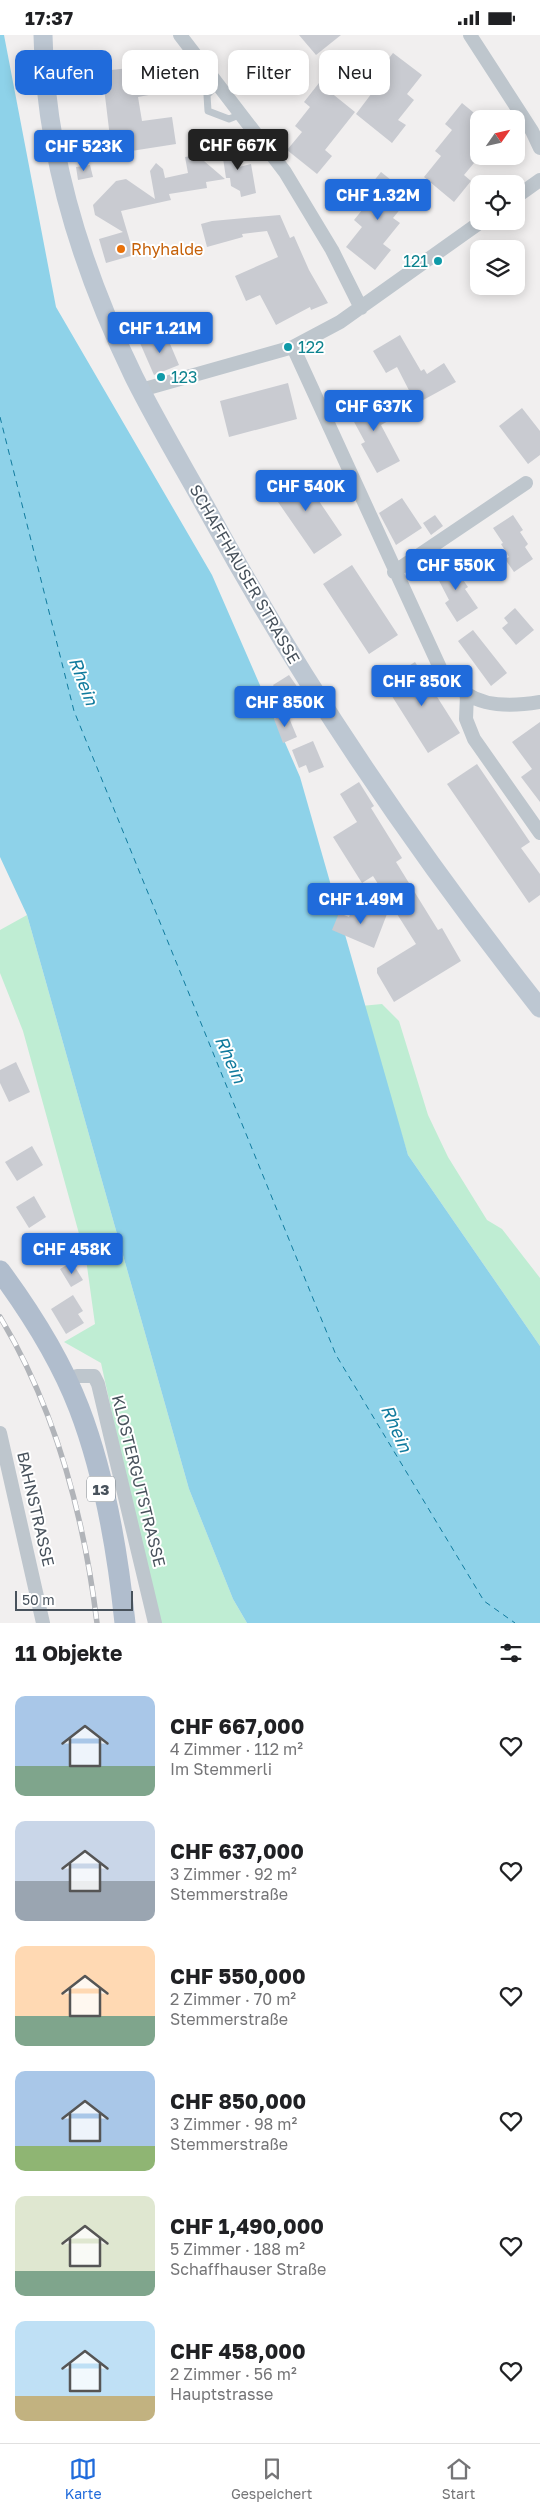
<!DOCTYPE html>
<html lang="de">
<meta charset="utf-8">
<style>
:root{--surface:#fff;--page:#f6f6f6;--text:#202124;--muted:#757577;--line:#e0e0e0;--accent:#206bdb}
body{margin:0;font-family:"Golos Text",sans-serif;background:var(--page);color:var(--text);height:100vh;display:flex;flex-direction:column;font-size:19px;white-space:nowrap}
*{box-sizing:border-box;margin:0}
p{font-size:16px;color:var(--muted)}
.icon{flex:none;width:28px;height:28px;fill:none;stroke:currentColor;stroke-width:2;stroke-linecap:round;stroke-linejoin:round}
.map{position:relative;height:1588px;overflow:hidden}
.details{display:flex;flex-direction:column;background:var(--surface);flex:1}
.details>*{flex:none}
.top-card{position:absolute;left:15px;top:15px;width:510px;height:45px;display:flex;gap:10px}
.needle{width:32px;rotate:56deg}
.tools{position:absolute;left:470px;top:75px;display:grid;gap:10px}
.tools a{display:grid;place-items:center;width:55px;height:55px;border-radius:10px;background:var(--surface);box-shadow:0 2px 12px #0003;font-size:25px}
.scale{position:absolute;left:15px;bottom:12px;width:118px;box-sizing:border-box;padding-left:5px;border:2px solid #48525c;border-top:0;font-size:14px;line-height:18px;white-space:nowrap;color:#48525c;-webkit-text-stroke:4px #fff;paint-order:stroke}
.price{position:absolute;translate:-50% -42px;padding:0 11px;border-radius:5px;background:var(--accent);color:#fff;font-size:16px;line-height:32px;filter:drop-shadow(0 1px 2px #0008)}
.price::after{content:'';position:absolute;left:50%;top:30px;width:15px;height:11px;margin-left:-8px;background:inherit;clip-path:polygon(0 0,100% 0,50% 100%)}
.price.selected{background:#222;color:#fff}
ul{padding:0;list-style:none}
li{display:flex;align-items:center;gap:15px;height:125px;padding:0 15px}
li span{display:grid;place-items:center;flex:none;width:140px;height:100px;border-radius:10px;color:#555}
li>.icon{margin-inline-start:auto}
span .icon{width:60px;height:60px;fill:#fffc;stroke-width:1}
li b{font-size:21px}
h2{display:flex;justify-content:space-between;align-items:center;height:60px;padding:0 15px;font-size:21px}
.tag{padding:0 18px;border-radius:10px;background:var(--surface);box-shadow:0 2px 12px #0003;font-size:18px;line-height:45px}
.tag.selected{background:var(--accent);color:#fff}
.status{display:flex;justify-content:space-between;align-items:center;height:35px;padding:0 25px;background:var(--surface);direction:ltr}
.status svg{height:14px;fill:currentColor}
.dock{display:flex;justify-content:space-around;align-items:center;height:70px;border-top:1px solid var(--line);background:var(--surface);font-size:14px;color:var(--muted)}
.dock a{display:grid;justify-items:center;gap:2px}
.dock .selected{color:var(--accent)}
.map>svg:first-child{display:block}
</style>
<div class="status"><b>17:37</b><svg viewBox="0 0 49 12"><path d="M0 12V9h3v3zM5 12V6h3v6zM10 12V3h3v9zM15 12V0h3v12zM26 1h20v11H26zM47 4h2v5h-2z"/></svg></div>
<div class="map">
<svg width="540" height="1588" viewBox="0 0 540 1588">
<rect width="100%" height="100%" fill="#f1efef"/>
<path fill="#bfedd3" d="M27,880L189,1454L233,1564L247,1588H153L136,1489L101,1328L64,1307L95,1289L86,1224L23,996L0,938V895Z
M382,969L399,986L428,1080L448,1122L487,1185L502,1194L540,1243V1311L408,1120L361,971Z"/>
<path fill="#8ed2e9" d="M0,0H4L56,272L212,540L300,742L408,1120L540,1311V1588H247L233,1564L189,1454L27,880L0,822Z"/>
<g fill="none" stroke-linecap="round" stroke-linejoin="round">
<path stroke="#117b9e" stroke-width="1" stroke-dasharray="6 5" stroke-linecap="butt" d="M0,382L74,676L336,1320L484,1566L515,1588"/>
</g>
<path fill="#c9cbd1" d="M299,0H341L316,20Z
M393,18L422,40L407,59L414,65L398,85L406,90L392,108L356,79L384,42L378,37Z
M165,29L170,56L138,62L142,86L172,82L176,109L112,119L102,36Z
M319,48L355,77L325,115L332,121L317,139L287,115L302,97L295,91L310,72L304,67Z
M462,68L479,82V122L464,140L471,146L454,167L424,142L441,121L435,116L452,95L445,89Z
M235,107L239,132L251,129L256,158L241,162L240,156L231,151L230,143H226L221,110Z
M197,120L225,144L206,147L207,153L169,159L171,165L121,176L134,220L106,228L99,204L123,197L95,180L93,170L116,146L126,144L155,164L150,136L156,128L163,134L165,143L188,138L185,122Z
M90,130L93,142L78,145L76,132Z
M381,137L411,161L393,183L400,188L383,209L391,215L375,235L346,212L362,192L354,185L371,164L364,158Z
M280,180L290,203L294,201L309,235L328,268L311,275L310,272L276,290L260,260L246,266L235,241L278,222L267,196L242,199L243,202L207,212L201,189L212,186Z
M165,297L179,330L154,340L140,308Z
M400,300L421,336L424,334L427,339L444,328L456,347L416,369L397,332L386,338L373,316Z
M288,348L297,384L229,402L220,366Z
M376,358L390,385L381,390L400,426L377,438L361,409L365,407L347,374Z
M522,373L540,396V420L528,429L499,391Z
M298,435L342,500L314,519L269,454Z
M402,463L422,493L396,510L379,478Z
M435,480L443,491L431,500L423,488Z
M513,480L523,495L520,497L528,509L525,512L533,524L514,537L505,524L509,522L501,509L503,508L493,493Z
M454,525L462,537L459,539L468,552L465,554L478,573L457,587L445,568L449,565L435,538Z
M352,530L398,600L369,619L323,549Z
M515,573L534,595L516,610L502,593L508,588L504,583Z
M473,595L507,638L491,651L458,606Z
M415,627L460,698L428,718L383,647Z
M289,640L305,663L289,674L273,650Z
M287,678L297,702L283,708L274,684Z
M540,687V767L521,742L532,734L512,707Z
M313,706L324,732L309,738L306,730L299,733L292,715Z
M477,729L530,807L521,813L540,839V860L529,868L447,749Z
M359,747L374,771L371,773L402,823L396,827L438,895L442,893L461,926L394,967L377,938V933L416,909L373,841L362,848L333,802L357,787L340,759Z
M355,867L387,879L374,913L332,895L339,878L349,882Z
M16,1027L30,1057L9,1067L0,1048V1035Z
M32,1111L43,1130L17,1146L5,1127Z
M34,1161L46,1182L29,1193L16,1172Z
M72,1227L83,1245L71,1252L60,1234Z
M73,1260L83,1276L78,1279L84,1288L66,1299L51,1274Z"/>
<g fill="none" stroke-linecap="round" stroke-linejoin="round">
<path stroke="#bec6cd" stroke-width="7" d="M218,49L207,60L208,76L229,84L239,80"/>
<path stroke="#bec6cd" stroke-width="14" d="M180,0L285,137L332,215L361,273
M470,0L532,96L540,113
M516,162L540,145
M293,312L441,635C449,642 457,653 467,659C488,673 517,671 540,667
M141,355L293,312L340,287L482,186
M394,537L526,448
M467,659L466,684L474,704L540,798
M67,1345L77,1341H94L98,1349L155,1588
M0,1398L43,1588"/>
<path stroke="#bdc7d2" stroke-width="19" d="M43,0C45,119 82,235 134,342C157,388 184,433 209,478C306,655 415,815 540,973"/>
<path stroke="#b0bdcd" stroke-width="21" d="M0,1236C31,1278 60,1324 79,1373C104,1438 118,1520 125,1588"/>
<defs>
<path id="rail" d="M0,1282C56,1375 84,1481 97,1588"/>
</defs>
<use href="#rail" stroke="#b1b4b9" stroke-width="5.5"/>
<use href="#rail" stroke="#fff" stroke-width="4" stroke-dasharray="11" stroke-linecap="butt"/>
</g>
<circle fill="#e8710a" stroke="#fff" stroke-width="2" cx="121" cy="214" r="5"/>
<g fill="#0f9aa8" stroke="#fff" stroke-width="2">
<circle cx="438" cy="226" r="5"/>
<circle cx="288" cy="312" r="5"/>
<circle cx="161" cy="342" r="5"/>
</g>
<g text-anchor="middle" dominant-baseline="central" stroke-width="4" stroke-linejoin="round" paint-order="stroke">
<rect fill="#fff" stroke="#7f868d" stroke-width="1" x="87" y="1441.5" width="28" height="25" rx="4"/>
<g font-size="15" font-weight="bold" fill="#48525c">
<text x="101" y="1454">13</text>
</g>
<g font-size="16" fill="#c56008" stroke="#fff" text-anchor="start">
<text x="131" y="214">Rhyhalde</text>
</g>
<g font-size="16" fill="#0d838f" stroke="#fff" text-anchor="start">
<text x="428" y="226" text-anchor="end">121</text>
<text x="298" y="312">122</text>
<text x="171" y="342">123</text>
</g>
<g font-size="16" fill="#48525c" stroke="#fff">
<text transform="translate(245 539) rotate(60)">SCHAFFHAUSER STRASSE</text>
<text transform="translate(139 1446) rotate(76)">KLOSTERGUTSTRASSE</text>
<text transform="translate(36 1474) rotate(77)">BAHNSTRASSE</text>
</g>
<g font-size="18" font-style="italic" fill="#117b9e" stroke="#fff">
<text transform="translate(84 646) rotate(69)">Rhein</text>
<text transform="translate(231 1024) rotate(66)">Rhein</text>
<text transform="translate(397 1393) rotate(66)">Rhein</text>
</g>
</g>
</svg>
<div class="tools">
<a><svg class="needle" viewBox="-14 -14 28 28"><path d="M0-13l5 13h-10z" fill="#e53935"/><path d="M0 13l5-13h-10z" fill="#757577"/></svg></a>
<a><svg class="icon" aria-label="locate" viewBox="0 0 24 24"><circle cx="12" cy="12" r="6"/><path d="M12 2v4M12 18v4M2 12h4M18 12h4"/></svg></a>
<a><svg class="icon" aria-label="layers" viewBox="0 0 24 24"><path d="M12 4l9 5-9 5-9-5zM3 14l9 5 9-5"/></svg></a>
</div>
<div class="scale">50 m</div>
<b class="price selected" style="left:238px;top:136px">CHF 667K</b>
<b class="price" style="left:84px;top:137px">CHF 523K</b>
<b class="price" style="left:378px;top:186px">CHF 1.32M</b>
<b class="price" style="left:160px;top:319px">CHF 1.21M</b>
<b class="price" style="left:374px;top:397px">CHF 637K</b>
<b class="price" style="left:306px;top:477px">CHF 540K</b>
<b class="price" style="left:456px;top:556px">CHF 550K</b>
<b class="price" style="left:422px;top:672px">CHF 850K</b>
<b class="price" style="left:285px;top:693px">CHF 850K</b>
<b class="price" style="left:361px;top:890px">CHF 1.49M</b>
<b class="price" style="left:72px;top:1240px">CHF 458K</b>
<div class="top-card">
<a class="tag selected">Kaufen</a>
<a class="tag">Mieten</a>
<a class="tag">Filter</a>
<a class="tag">Neu</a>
</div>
</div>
<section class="details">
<h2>11 Objekte<svg class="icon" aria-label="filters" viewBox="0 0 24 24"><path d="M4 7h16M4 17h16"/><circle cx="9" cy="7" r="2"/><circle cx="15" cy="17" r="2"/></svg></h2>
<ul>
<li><span style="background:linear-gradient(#a9c7e8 70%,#7fa58c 0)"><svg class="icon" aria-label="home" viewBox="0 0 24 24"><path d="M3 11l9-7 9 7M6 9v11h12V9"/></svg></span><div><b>CHF 667,000</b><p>4 Zimmer · 112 m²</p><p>Im Stemmerli</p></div><svg class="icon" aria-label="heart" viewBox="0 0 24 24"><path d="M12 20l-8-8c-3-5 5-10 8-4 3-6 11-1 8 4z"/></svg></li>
<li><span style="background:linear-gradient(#c9d6e8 60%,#9aa5b1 0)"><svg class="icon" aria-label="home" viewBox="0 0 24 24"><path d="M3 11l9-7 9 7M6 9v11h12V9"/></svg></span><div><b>CHF 637,000</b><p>3 Zimmer · 92 m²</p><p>Stemmerstraße</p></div><svg class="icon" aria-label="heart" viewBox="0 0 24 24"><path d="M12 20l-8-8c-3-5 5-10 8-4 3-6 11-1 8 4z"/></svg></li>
<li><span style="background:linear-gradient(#ffd9b3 70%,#7fa58c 0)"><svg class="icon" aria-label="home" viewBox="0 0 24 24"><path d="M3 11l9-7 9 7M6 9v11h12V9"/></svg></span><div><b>CHF 550,000</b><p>2 Zimmer · 70 m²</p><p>Stemmerstraße</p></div><svg class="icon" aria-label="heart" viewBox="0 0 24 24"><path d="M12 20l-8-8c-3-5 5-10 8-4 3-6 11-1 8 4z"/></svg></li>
<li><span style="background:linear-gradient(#a9c7e8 75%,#8fb573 0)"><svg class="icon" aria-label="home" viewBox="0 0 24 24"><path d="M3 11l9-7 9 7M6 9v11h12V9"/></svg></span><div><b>CHF 850,000</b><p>3 Zimmer · 98 m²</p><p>Stemmerstraße</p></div><svg class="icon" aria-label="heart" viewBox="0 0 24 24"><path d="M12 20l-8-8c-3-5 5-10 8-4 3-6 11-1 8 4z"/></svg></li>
<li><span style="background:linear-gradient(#dfe7d0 75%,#7fa58c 0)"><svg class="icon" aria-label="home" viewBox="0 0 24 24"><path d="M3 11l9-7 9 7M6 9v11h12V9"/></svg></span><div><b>CHF 1,490,000</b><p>5 Zimmer · 188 m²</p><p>Schaffhauser Straße</p></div><svg class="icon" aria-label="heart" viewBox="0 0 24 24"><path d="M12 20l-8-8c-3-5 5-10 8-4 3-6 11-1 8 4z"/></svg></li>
<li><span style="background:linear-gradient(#bfe0f5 75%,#c2b280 0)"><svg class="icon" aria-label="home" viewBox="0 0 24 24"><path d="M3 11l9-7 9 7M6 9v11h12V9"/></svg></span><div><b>CHF 458,000</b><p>2 Zimmer · 56 m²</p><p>Hauptstrasse</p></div><svg class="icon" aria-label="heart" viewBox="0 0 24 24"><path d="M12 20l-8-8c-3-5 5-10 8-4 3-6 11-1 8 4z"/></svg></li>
</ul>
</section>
<nav class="dock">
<a class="selected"><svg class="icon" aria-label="map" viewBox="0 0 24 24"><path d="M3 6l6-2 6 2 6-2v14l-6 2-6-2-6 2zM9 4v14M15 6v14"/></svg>Karte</a>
<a><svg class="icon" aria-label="saved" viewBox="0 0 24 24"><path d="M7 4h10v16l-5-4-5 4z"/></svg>Gespeichert</a>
<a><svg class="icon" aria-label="home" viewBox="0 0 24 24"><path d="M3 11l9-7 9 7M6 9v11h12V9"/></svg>Start</a>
</nav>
